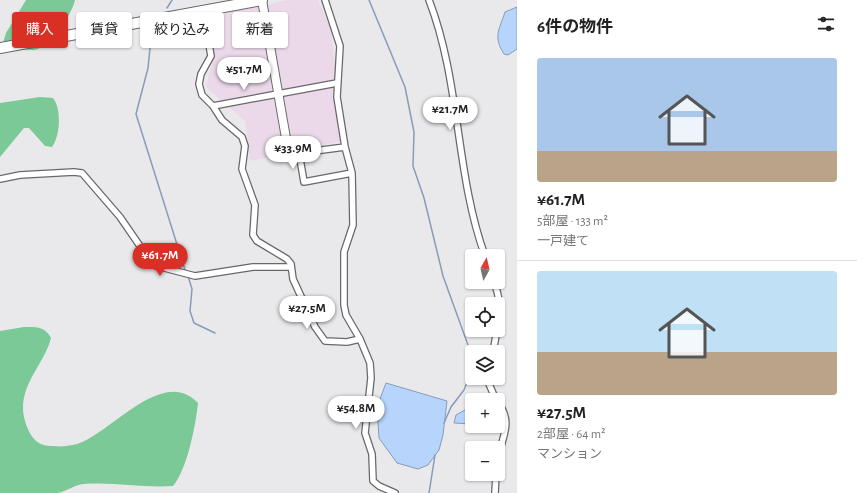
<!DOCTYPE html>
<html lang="ja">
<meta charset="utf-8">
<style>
:root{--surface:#fff;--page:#f2f2f2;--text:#222;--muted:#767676;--line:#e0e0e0;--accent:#d93025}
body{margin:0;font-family:"Alegreya Sans","Noto Sans JP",sans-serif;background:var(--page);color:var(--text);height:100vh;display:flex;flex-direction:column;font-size:15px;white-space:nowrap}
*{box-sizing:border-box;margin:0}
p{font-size:13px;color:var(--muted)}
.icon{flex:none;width:22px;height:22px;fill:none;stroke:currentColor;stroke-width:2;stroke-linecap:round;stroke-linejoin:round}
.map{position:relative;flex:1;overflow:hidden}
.drawer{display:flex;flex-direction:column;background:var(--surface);width:340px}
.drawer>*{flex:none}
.guide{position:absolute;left:12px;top:12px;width:380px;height:36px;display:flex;gap:8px}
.needle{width:26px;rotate:8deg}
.fabs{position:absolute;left:465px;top:249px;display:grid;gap:8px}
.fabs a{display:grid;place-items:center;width:40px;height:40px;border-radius:4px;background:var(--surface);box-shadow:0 1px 3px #0004;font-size:20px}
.price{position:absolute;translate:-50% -34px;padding:0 9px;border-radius:14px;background:#fff;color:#222;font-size:13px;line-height:26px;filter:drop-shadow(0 1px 2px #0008)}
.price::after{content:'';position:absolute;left:50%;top:24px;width:12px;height:9px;margin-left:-6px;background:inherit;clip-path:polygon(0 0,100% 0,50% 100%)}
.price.selected{background:var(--accent);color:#fff}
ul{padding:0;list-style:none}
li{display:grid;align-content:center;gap:8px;height:212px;padding:0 20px}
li+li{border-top:1px solid var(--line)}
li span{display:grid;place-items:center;height:124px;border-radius:4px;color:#555}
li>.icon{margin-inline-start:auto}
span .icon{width:72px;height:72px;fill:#fffc;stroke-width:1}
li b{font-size:17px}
h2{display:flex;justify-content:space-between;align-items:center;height:48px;padding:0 20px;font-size:17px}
.tag{padding:0 14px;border-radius:4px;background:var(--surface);box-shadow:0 1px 3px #0004;font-size:14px;line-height:36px}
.tag.selected{background:var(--accent);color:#fff}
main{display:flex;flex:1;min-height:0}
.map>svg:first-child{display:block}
</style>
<main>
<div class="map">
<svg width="517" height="493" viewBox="0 0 517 493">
<rect width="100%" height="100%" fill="#e9e9ec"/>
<path fill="#ebd9ea" d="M287,0H318L331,30L343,141L250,161L245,121L206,87L213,58L208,17Z"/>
<path fill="#7bc997" d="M26,0H75C72,15 49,49 33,50C22,50 13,46 3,43L6,33Z
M40,97L53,98C62,109 60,137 52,147L45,146L29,128H24L0,157V103Z
M24,327C36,327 45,326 51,338C45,362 23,381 23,408C23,418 28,434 36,441C41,445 46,446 53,446C60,447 69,446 77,444C110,434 163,365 198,403C196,424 187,470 173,486C143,488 114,482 84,484C74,485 67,491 58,493C43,493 16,493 0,493V331Z"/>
<path fill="#b7d5fc" stroke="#879cb8" d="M517,7V49L508,55L504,54C493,37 499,30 505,12Z
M386,383L447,401L443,435L439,450L428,465L418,469L397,463L379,438L377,407Z
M465,410L472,411V424L454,423L456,415Z"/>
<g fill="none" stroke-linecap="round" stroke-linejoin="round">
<path stroke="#879cb8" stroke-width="1.5" d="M369,0L405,87L414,132L413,166L424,198L443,276L472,356
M167,8L172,0
M159,28L150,48L148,68L136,114L186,273
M188,276L192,289L190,311L194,323L215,333
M444,423L451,407L464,390L472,369
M429,493L435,455"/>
<defs>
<path id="street" d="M325,0L340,46L337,97L345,147L352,173L353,225L344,252V305L346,315L360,339L370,363L371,378L365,433L372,454L373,481L379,486L395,493
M429,0C461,83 455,173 485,256
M203,10L211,56L201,74L199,84L202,95L213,106L222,120L242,137L245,146L242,169L255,205L253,235L257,241L287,259L291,264L293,279L315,327L325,341L347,342L360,339
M213,106L337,83
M345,147L299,153L304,182L352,173
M0,179L20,175L74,172L82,173L120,217L153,265L195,276L253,267H291
M494,282C500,298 501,310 498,326
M493,352L497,330
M489,378V384L496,400
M498,402C514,424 501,437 498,460
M495,493L496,474"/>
<path id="secondary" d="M262,0L287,144"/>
<path id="highway" d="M0,48L262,0"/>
</defs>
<use href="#street" stroke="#68686a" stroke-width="8"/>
<use href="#secondary" stroke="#68686a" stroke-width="10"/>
<use href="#highway" stroke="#68686a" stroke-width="12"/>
<use href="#street" stroke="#fff" stroke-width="5.5"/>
<use href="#secondary" stroke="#fff" stroke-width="8"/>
<use href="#highway" stroke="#fff" stroke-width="10"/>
</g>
</svg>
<div class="fabs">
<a><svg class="needle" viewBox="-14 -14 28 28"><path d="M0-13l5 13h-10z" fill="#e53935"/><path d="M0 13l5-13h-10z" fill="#767676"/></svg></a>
<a><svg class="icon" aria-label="locate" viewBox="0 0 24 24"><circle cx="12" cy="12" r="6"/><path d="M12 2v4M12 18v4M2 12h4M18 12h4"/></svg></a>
<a><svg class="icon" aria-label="layers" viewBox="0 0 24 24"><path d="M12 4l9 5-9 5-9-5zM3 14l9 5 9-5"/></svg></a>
<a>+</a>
<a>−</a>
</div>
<b class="price" style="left:244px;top:91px">¥51.7M</b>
<b class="price" style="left:450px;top:131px">¥21.7M</b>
<b class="price" style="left:293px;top:170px">¥33.9M</b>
<b class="price selected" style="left:160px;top:277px">¥61.7M</b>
<b class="price" style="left:307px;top:330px">¥27.5M</b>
<b class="price" style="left:356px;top:430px">¥54.8M</b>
<div class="guide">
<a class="tag selected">購入</a>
<a class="tag">賃貸</a>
<a class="tag">絞り込み</a>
<a class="tag">新着</a>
</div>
</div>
<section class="drawer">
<h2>6件の物件<svg class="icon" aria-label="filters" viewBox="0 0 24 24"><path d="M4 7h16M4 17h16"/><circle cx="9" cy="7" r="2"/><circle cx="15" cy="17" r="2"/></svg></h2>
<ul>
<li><span style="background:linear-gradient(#a9c7e8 75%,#b9a48a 0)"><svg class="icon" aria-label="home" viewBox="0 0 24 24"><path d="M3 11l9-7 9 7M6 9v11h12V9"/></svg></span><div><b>¥61.7M</b><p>5部屋 · 133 m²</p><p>一戸建て</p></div></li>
<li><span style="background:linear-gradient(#bfe0f5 65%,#b9a48a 0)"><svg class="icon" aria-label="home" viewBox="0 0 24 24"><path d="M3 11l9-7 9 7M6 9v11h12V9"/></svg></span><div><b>¥27.5M</b><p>2部屋 · 64 m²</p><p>マンション</p></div></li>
</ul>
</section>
</main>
